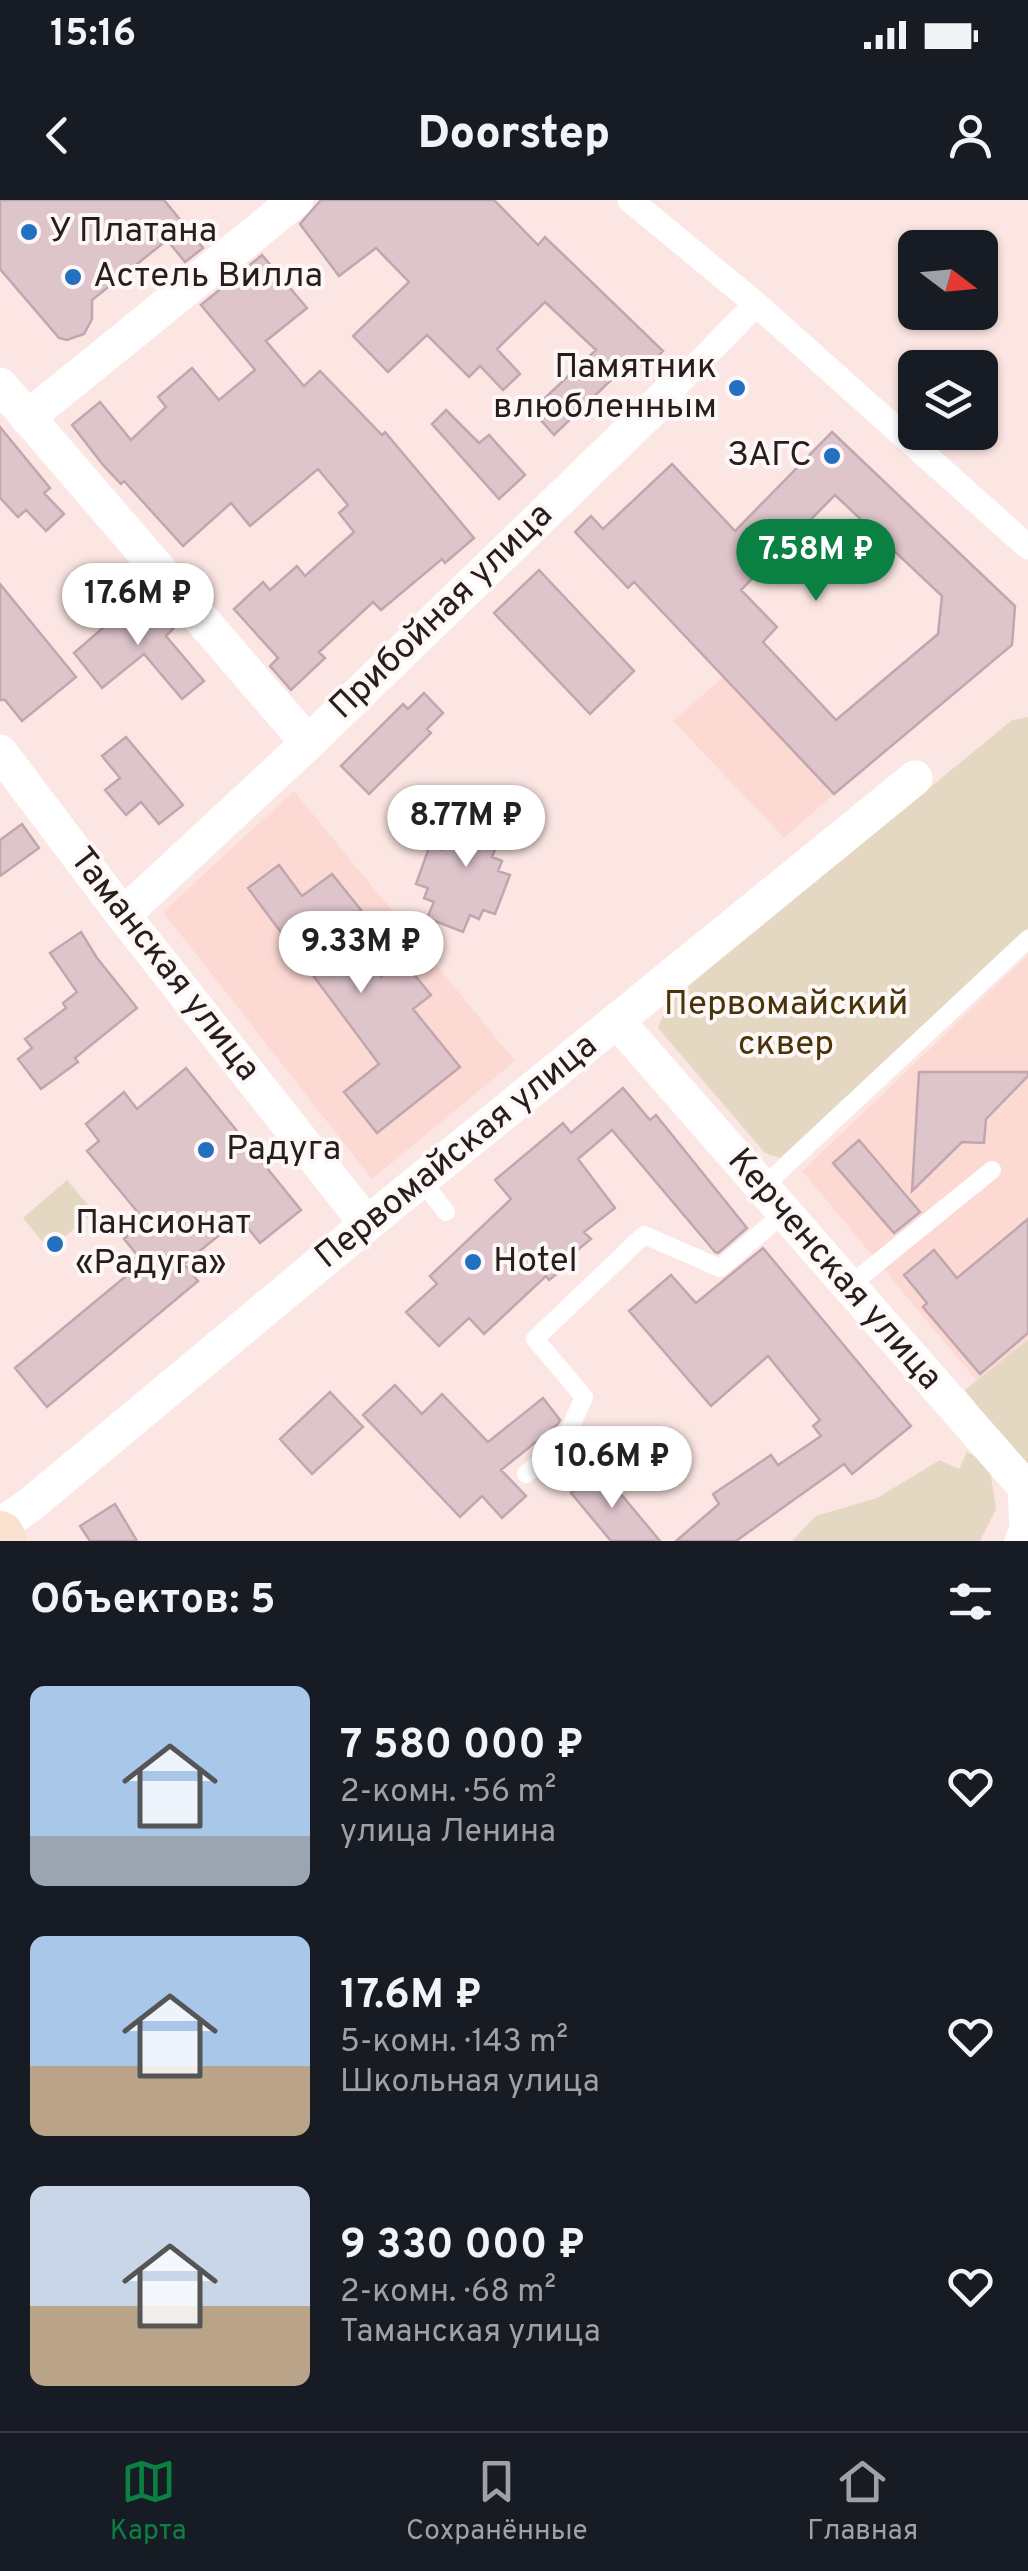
<!DOCTYPE html>
<html lang="ru">
<meta charset="utf-8">
<style>
:root{--surface:#171b24;--page:#20242c;--text:#f1f3f6;--muted:#9ea1a6;--line:#363941;--accent:#0b8043}
body{margin:0;font-family:Overpass,sans-serif;background:var(--page);color:var(--text);height:100vh;display:flex;flex-direction:column;font-size:38px;white-space:nowrap}
*{box-sizing:border-box;margin:0}
p{font-size:32px;color:var(--muted)}
.icon{flex:none;width:55px;height:55px;fill:none;stroke:currentColor;stroke-width:2;stroke-linecap:round;stroke-linejoin:round}
.map{position:relative;height:1341px;overflow:hidden}
.panel{display:flex;flex-direction:column;background:var(--surface);flex:1}
.panel>*{flex:none}
.needle{width:65px;rotate:106deg}
.fabs{position:absolute;left:898px;top:30px;display:grid;gap:20px}
.fabs a{display:grid;place-items:center;width:100px;height:100px;border-radius:15px;background:var(--surface);box-shadow:0 2px 8px #0004;font-size:50px}
.price{position:absolute;translate:-50% -85px;padding:0 22px;border-radius:35px;background:#fff;color:#222;font-size:32px;line-height:65px;filter:drop-shadow(0 2px 5px #0008)}
.price::after{content:'';position:absolute;left:50%;top:60px;width:30px;height:22px;margin-left:-15px;background:inherit;clip-path:polygon(0 0,100% 0,50% 100%)}
.price.active{background:var(--accent);color:#fff}
ul{padding:0;list-style:none}
li{display:flex;align-items:center;gap:30px;height:250px;padding:0 30px}
li span{display:grid;place-items:center;flex:none;width:280px;height:200px;border-radius:15px;color:#555}
li>.icon{margin-inline-start:auto}
span .icon{width:120px;height:120px;fill:#fffc;stroke-width:1}
li b{font-size:42px}
h2{display:flex;justify-content:space-between;align-items:center;height:120px;padding:0 30px;font-size:42px}
.status{display:flex;justify-content:space-between;align-items:center;height:70px;padding:0 50px;background:var(--surface);direction:ltr}
.status svg{height:28px;fill:currentColor}
header{display:flex;justify-content:space-between;align-items:center;height:130px;padding:0 30px;background:var(--surface);font-size:45px;font-weight:800}
.dock{display:flex;justify-content:space-around;align-items:center;height:140px;border-top:2px solid var(--line);background:var(--surface);font-size:28px;color:var(--muted)}
.dock a{display:grid;justify-items:center;gap:5px}
.dock .active{color:var(--accent)}
.map>svg:first-child{display:block}
</style>
<div class="status"><b>15:16</b><svg viewBox="0 0 49 12"><path d="M0 12V9h3v3zM5 12V6h3v6zM10 12V3h3v9zM15 12V0h3v12zM26 1h20v11H26zM47 4h2v5h-2z"/></svg></div>
<header><svg class="icon" aria-label="back" viewBox="0 0 24 24"><path d="M15 5l-7 7 7 7"/></svg>Doorstep<svg class="icon" aria-label="person" viewBox="0 0 24 24"><circle cx="12" cy="8" r="4"/><path d="M4 21q1-7 8-7t8 7"/></svg></header>
<div class="map">
<svg width="1028" height="1341" viewBox="0 0 1028 1341">
<rect width="100%" height="100%" fill="#fce6e3"/>
<path fill="#fdd9d4" d="M763,442L873,560L784,638L673,521Z
M294,591L515,861L372,979L163,712Z
M1028,755V1167L991,1198L802,971Z"/>
<path fill="#e5d8c3" d="M1028,517V728L780,958L765,953L658,828L668,803L1012,520Z
M67,980L94,1012L49,1050L23,1018Z
M1028,1140V1271L965,1190Z
M967,1252L989,1263L996,1309L980,1341H792L816,1316L877,1298L940,1260L959,1269Z"/>
<path fill="#dec4cb" stroke="#c0a7ad" stroke-width="2.5" fill-rule="evenodd" d="M0,0H164L203,48L185,62L167,40L92,100V119L84,134L67,140L59,138L0,69Z
M321,0H494L538,45L545,37L663,151L645,169L634,158L554,235L532,210L596,150L545,102L497,149L520,174L503,190L480,166L469,177L427,135L388,172L353,136L409,82L376,48L339,76L300,24Z
M262,55L307,108L266,141L304,186L320,171L382,235L385,232L474,338L445,363L442,359L381,410L373,402L319,452L325,458L291,490L270,466L278,458L234,409L263,382L270,390L297,366L305,376L354,332L339,313L348,305L318,269L250,326L231,303L183,346L124,281L121,284L103,265L72,225L100,202L131,240L166,207L158,197L192,168L219,200L255,170L201,105Z
M446,210L479,243L489,235L525,275L499,299L432,224Z
M0,227L50,288L44,293L64,314L46,331L26,310L18,317L0,298Z
M832,232L1015,406L1012,445L834,594L634,382L628,388L575,332L591,316L603,329L672,264L735,331ZM835,295L942,396L938,434L836,520L763,442L777,427L741,390Z
M539,370L634,471L590,514L494,413Z
M0,384L76,477L22,521L5,500H0Z
M143,393L173,429L166,436L204,481L182,499L144,454L102,488L74,453Z
M424,493L443,513L427,529L431,533L369,594L341,566L403,504L408,509Z
M126,537L183,605L159,624L141,602L126,615L105,590L120,578L102,556Z
M473,600L509,614L492,657L502,661L498,671L510,675L495,714L483,710L479,719L470,715L463,732L427,718L434,702L424,698L428,688L416,684L430,645L443,650L447,640L456,643Z
M22,624L39,648L0,676V640Z
M279,665L302,696L332,674L361,710L342,724L381,777L403,761L431,795L413,809L460,867L377,933L344,892L379,864L248,688Z
M81,732L97,758L137,808L75,858L78,862L41,889L18,859L32,848L25,839L66,808L63,803L77,792L50,753Z
M186,868L301,1010L260,1043L240,1018L184,1064L198,1081L47,1207L15,1168L137,1067L132,1061L138,1056L124,1039L145,1021L87,951L99,941L86,924L124,892L137,909Z
M919,872H1028V876L986,919L984,943L962,942L912,991Z
M623,888L650,920L656,915L747,1028L718,1053L715,1052L612,930L578,959L615,1008L584,1032L591,1039L564,1061L568,1065L549,1080L546,1076L484,1134L469,1118L439,1146L406,1112L437,1084L430,1076L511,999L495,980L563,923L571,933Z
M859,940L920,1012L894,1033L833,963Z
M1028,1019V1133L980,1174L923,1107L927,1103L904,1075L934,1050L957,1078Z
M763,1048L911,1226L852,1274L844,1264L736,1341H676L719,1304L713,1294L771,1255L778,1265L821,1236L813,1226L820,1220L768,1156L711,1206L629,1111L671,1075L696,1103Z
M395,1185L422,1214L442,1194L488,1242L543,1198L560,1220L558,1224L501,1270L526,1296L502,1318L482,1296L460,1317L363,1215Z
M330,1192L363,1227L312,1274L280,1239Z
M600,1269L660,1341H611L571,1293Z
M115,1304L137,1341H90L80,1326Z"/>
<g fill="none" stroke-linecap="round" stroke-linejoin="round">
<path stroke="#fff" stroke-width="18" d="M762,988L1028,739
M432,994L446,1012
M849,1086L992,970
M526,1274L563,1244L584,1197L535,1139L644,1035L720,1068L784,1013"/>
<path stroke="#fff" stroke-width="25" d="M630,0L756,104L1028,347
M668,194L756,104"/>
<path stroke="#fff" stroke-width="35" d="M0,185L308,543
M27,218L296,0
M0,552L123,715L367,1024
M123,715L308,543L668,194
M617,821L1025,1287L1027,1328L1022,1341
M0,1326L31,1304L367,1024L915,578"/>
<path stroke="#fbe1cf" stroke-width="48" d="M0,1335L3,1341"/>
</g>
<g fill="#2270bf" stroke="#fdf7f7" stroke-width="4">
<circle cx="29" cy="32" r="10"/>
<circle cx="73" cy="77" r="10"/>
<circle cx="737" cy="188" r="10"/>
<circle cx="832" cy="256" r="10"/>
<circle cx="206" cy="950" r="10"/>
<circle cx="55" cy="1044" r="10"/>
<circle cx="473" cy="1062" r="10"/>
</g>
<g text-anchor="middle" dominant-baseline="central" stroke-width="8" stroke-linejoin="round" paint-order="stroke">
<g font-size="35" fill="#261d1c" stroke="#fdf7f7" text-anchor="start">
<text x="49" y="32">У Платана</text>
<text x="93" y="77">Астель Вилла</text>
<text x="717" y="168" text-anchor="end">Памятник<tspan x="717" dy="40">влюбленным</tspan></text>
<text x="812" y="256" text-anchor="end">ЗАГС</text>
<text x="226" y="950">Радуга</text>
<text x="75" y="1024">Пансионат<tspan x="75" dy="40">«Радуга»</tspan></text>
<text x="493" y="1062">Hotel</text>
</g>
<g font-size="35" fill="#261d1c" stroke="#fdf7f7">
<text transform="translate(442 412) rotate(-44)">Прибойная улица</text>
<text transform="translate(164 765) rotate(52)">Таманская улица</text>
<text transform="translate(457 952) rotate(-39)">Первомайская улица</text>
<text transform="translate(834 1070) rotate(49)">Керченская улица</text>
</g>
<g font-size="35" fill="#493408" stroke="#fdf7f7">
<text x="786" y="805">Первомайский<tspan x="786" dy="40">сквер</tspan></text>
</g>
</g>
</svg>
<div class="fabs">
<a><svg class="needle" viewBox="-14 -14 28 28"><path d="M0-13l5 13h-10z" fill="#e53935"/><path d="M0 13l5-13h-10z" fill="#9ea1a6"/></svg></a>
<a><svg class="icon" aria-label="layers" viewBox="0 0 24 24"><path d="M12 4l9 5-9 5-9-5zM3 14l9 5 9-5"/></svg></a>
</div>
<b class="price active" style="left:816px;top:404px">7.58M ₽</b>
<b class="price" style="left:138px;top:448px">17.6M ₽</b>
<b class="price" style="left:466px;top:670px">8.77M ₽</b>
<b class="price" style="left:361px;top:796px">9.33M ₽</b>
<b class="price" style="left:612px;top:1311px">10.6M ₽</b>
</div>
<section class="panel">
<h2>Объектов: 5<svg class="icon" aria-label="filters" viewBox="0 0 24 24"><path d="M4 7h16M4 17h16"/><circle cx="9" cy="7" r="2"/><circle cx="15" cy="17" r="2"/></svg></h2>
<ul>
<li><span style="background:linear-gradient(#a9c7e8 75%,#9aa5b1 0)"><svg class="icon" aria-label="home" viewBox="0 0 24 24"><path d="M3 11l9-7 9 7M6 9v11h12V9"/></svg></span><div><b>7 580 000 ₽</b><p>2-комн. · 56 m²</p><p>улица Ленина</p></div><svg class="icon" aria-label="heart" viewBox="0 0 24 24"><path d="M12 20l-8-8c-3-5 5-10 8-4 3-6 11-1 8 4z"/></svg></li>
<li><span style="background:linear-gradient(#a9c7e8 65%,#b9a48a 0)"><svg class="icon" aria-label="home" viewBox="0 0 24 24"><path d="M3 11l9-7 9 7M6 9v11h12V9"/></svg></span><div><b>17.6M ₽</b><p>5-комн. · 143 m²</p><p>Школьная улица</p></div><svg class="icon" aria-label="heart" viewBox="0 0 24 24"><path d="M12 20l-8-8c-3-5 5-10 8-4 3-6 11-1 8 4z"/></svg></li>
<li><span style="background:linear-gradient(#c9d6e8 60%,#b9a48a 0)"><svg class="icon" aria-label="home" viewBox="0 0 24 24"><path d="M3 11l9-7 9 7M6 9v11h12V9"/></svg></span><div><b>9 330 000 ₽</b><p>2-комн. · 68 m²</p><p>Таманская улица</p></div><svg class="icon" aria-label="heart" viewBox="0 0 24 24"><path d="M12 20l-8-8c-3-5 5-10 8-4 3-6 11-1 8 4z"/></svg></li>
</ul>
</section>
<nav class="dock">
<a class="active"><svg class="icon" aria-label="map" viewBox="0 0 24 24"><path d="M3 6l6-2 6 2 6-2v14l-6 2-6-2-6 2zM9 4v14M15 6v14"/></svg>Карта</a>
<a><svg class="icon" aria-label="saved" viewBox="0 0 24 24"><path d="M7 4h10v16l-5-4-5 4z"/></svg>Сохранённые</a>
<a><svg class="icon" aria-label="home" viewBox="0 0 24 24"><path d="M3 11l9-7 9 7M6 9v11h12V9"/></svg>Главная</a>
</nav>
